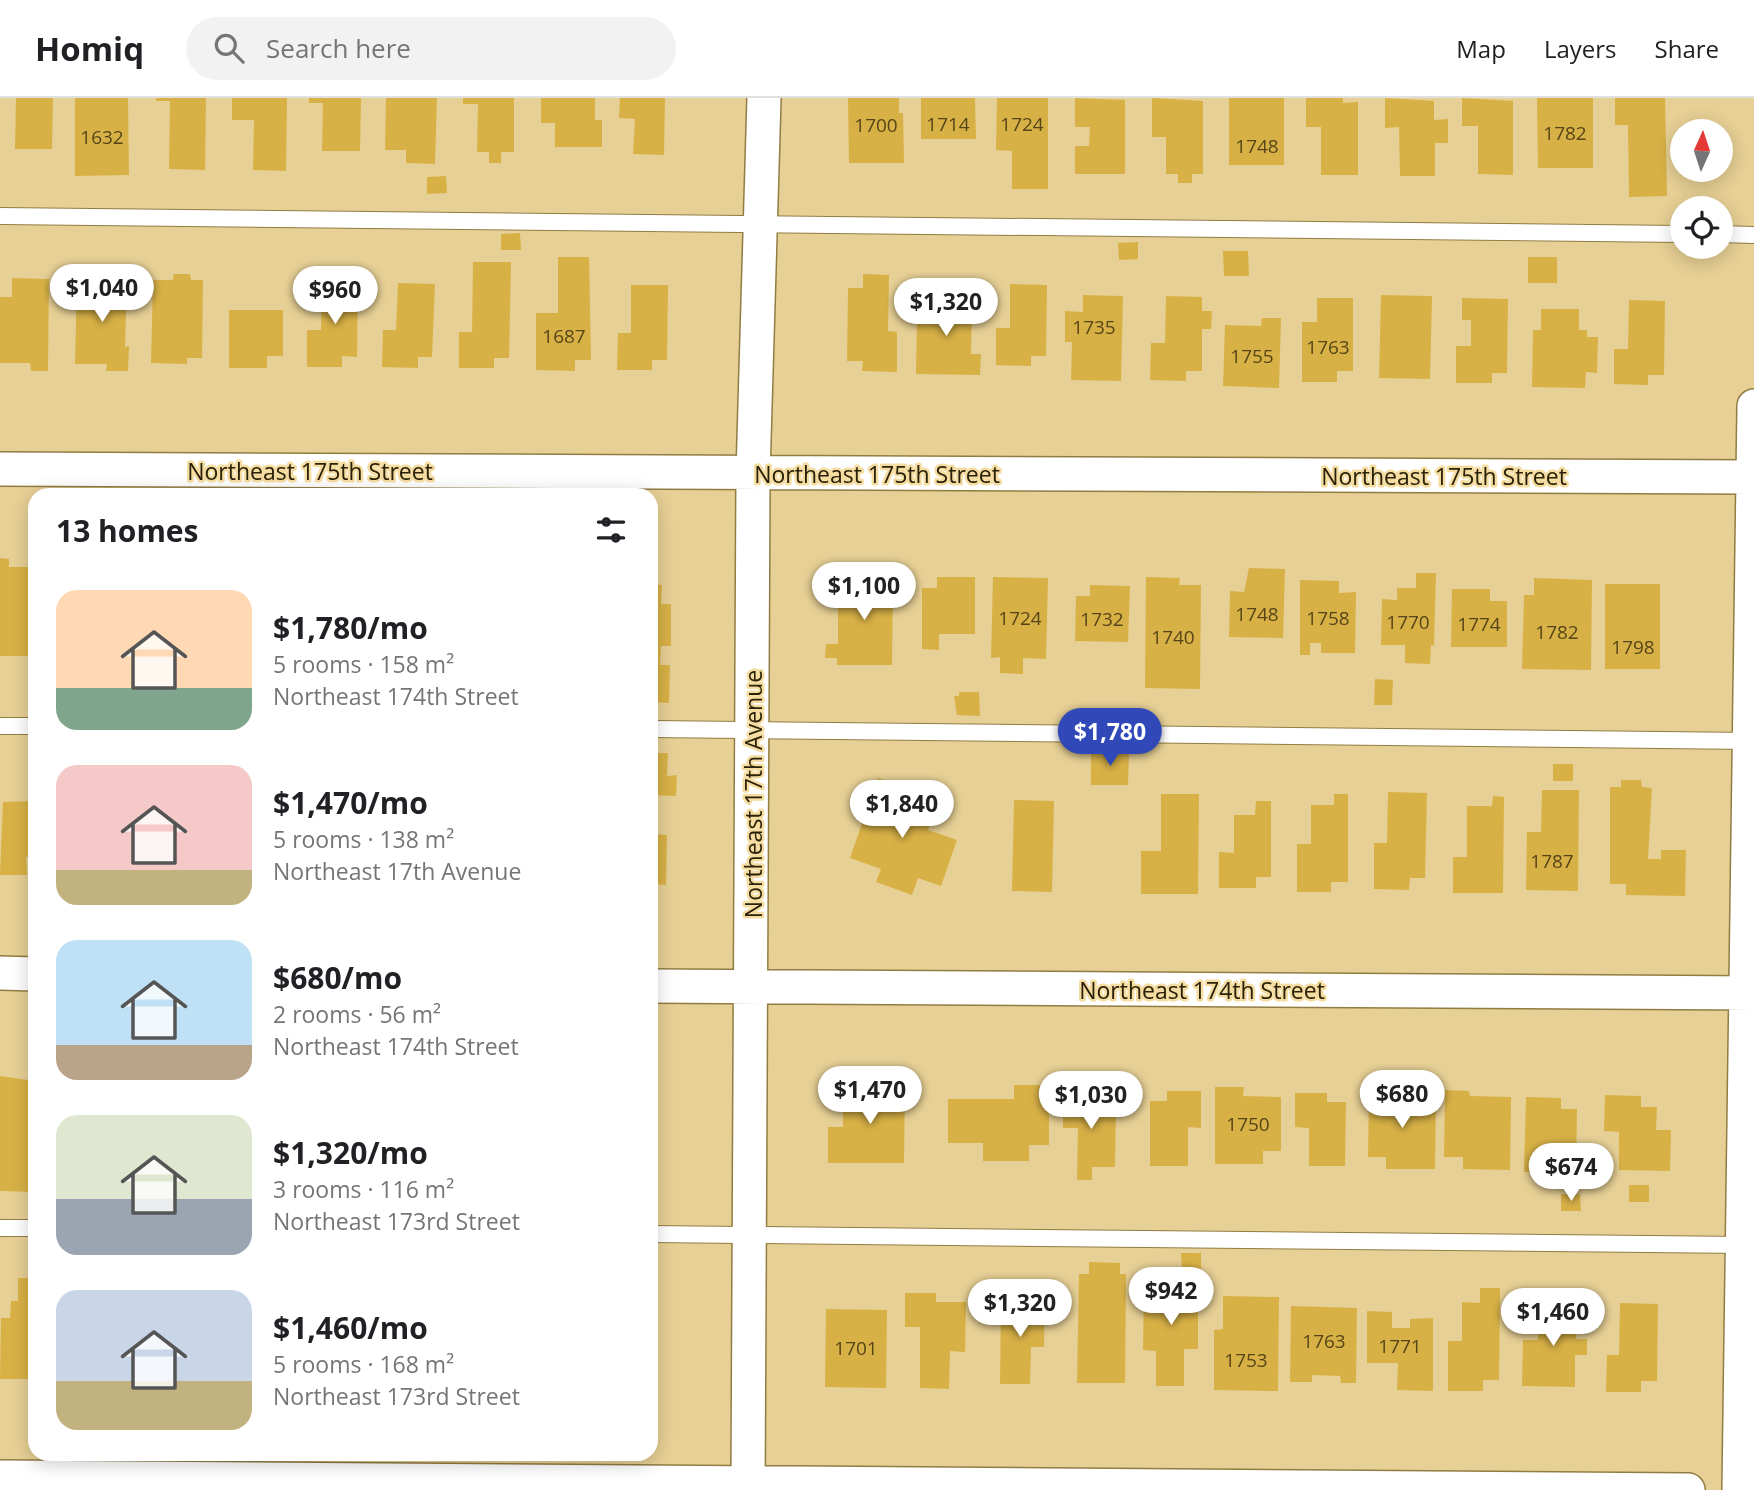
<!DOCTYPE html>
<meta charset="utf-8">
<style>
:root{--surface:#fff;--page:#f2f2f2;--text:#202124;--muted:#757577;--line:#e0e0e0;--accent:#3148b9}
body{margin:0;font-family:"Open Sans",sans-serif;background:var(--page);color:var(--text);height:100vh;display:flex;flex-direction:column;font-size:26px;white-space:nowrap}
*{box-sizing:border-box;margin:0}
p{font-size:23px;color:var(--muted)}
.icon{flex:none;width:38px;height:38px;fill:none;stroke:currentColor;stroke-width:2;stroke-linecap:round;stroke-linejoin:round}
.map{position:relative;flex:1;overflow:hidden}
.side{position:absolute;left:28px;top:390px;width:630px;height:973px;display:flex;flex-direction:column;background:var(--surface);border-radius:21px;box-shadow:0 4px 18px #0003}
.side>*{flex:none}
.needle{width:46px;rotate:3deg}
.controls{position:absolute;left:1670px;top:21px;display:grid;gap:14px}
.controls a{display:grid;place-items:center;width:63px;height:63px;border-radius:50%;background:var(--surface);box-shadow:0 4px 18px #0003;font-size:35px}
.price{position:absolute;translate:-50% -60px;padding:0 16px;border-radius:24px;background:#fff;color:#222;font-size:23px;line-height:46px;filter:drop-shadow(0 2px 4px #0008)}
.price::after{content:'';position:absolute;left:50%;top:42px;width:21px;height:16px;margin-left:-10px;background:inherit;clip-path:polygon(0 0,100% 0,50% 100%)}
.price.on{background:var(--accent);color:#fff}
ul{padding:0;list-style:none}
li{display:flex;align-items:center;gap:21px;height:175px;padding:0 28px}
li span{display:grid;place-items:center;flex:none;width:196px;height:140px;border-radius:21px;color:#555}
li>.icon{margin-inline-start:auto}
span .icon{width:84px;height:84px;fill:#fffc;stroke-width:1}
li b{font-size:30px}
h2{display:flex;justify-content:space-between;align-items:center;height:84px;padding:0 28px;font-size:30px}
header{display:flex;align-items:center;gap:42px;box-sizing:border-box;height:98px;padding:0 35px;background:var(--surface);border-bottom:2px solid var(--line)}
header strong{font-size:33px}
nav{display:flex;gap:38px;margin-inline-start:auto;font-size:24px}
.search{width:490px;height:63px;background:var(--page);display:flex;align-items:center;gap:18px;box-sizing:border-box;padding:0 24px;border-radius:38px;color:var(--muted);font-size:26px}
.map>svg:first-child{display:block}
</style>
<header>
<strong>Homiq</strong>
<div class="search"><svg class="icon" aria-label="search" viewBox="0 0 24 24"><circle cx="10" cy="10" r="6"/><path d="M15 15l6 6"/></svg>Search here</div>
<nav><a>Map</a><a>Layers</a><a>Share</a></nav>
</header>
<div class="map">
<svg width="1754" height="1392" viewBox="0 0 1754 1392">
<rect width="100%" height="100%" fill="#e7d095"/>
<path fill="#d8b146" d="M16,0H53L52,51H15Z
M75,0H128L129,77L75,78Z
M156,0H206L205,72L169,71L170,3H156Z
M232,0H287L286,73L253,72L254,22H232Z
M309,0H361L360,53H322L323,5H309Z
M386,0H437L435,66L406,65V52H385Z
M463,0H514V54H501V65H489V54H477L478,6H463Z
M541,0H595V22H602V49H555V25H541Z
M620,0H665L664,57L633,56L635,21L619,20Z
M848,0H899V15H903L904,65H849Z
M921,0H975L976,41H921Z
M997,0H1048V91H1012V53L996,52Z
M1075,0L1125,2V76H1075V48H1089L1090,29H1075Z
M1152,0L1203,3V76H1192V85H1178V76H1166V39H1152Z
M1229,0H1284V67H1229Z
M1306,0H1343V5L1358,4V77H1321V29H1306Z
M1385,0L1434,3V22L1448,21V45H1435V78H1400L1399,29L1385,30Z
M1462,0L1513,3V77L1478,76V28H1462Z
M1537,0H1593V70H1538Z
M1615,0H1665L1667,98L1629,99L1628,27H1615Z
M446,78L447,95L427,96V79Z
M520,135L521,152H501V136Z
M1138,144V161L1119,162L1118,145Z
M1223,153H1248L1249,178H1224Z
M558,159H589L591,262H575V273L536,272V215H558Z
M1528,159H1557V185H1528Z
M473,164H511L509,260H494V270H459V234H472Z
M174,176H190L191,182H203L202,260H187V266L151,265L153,182H173Z
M863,176L889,177L888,233L897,234V274L862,273L863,263H847L848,190H863Z
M12,180L49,181L48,273H31L30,265H0V199H12Z
M77,181L127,182L125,249L129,248L128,273H106L107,266H75Z
M322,184H358L357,259L342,258V269H307V232H321Z
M398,185L435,186L432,259H418V270L382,269L383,232H396Z
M1010,186L1047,187L1046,258H1031V268L996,267V230H1010Z
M631,187H668L667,262H652V272H617L618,235H631Z
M928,192L941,193L942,199H972L971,256H981L980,277L916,276L917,219H928Z
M1083,197L1123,198L1121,283L1071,282L1072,244H1065V213L1083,214Z
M1381,197L1432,198L1430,281L1379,280Z
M1166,198L1202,199V213H1212L1211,231H1202V273H1186V283L1150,282L1151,245H1165Z
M1317,200H1353V273H1337V284H1302V224H1317Z
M1462,200L1508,201L1507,275H1492V285H1456V248H1471V222H1462Z
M1629,202L1665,203L1664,277H1648V287L1614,286V251H1628Z
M1541,211H1579V232H1587V239H1598L1597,275L1586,274L1585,290L1532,289L1533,232H1541Z
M229,212H283V258H267V270H229Z
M1262,220H1281L1279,290L1223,288L1225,227L1261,228Z
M29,453H35V558H0V460L9,461V469H29Z
M854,470H869V483L893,484L892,567H837V560H825L826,546H838V483L854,484Z
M1249,470L1285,471L1283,540L1229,539L1230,493L1244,494Z
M1416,475H1436L1434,548L1431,547L1430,566L1405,565V547H1381L1382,501L1397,502V490H1416Z
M937,479H975V536H939V552L922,551V490H937Z
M993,479L1048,480L1046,561L1023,560V576L1000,575V559L991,560Z
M1146,479L1180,480L1179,487H1201L1200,591L1145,590Z
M1534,480L1592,482L1591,572L1522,571L1524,497H1534Z
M1300,482L1339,483V495L1356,494L1355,555H1321V545H1310V557H1300Z
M651,486L662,487L661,506H671V548H661L660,567H670L669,605L651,604Z
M1605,486H1660V571H1605Z
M1090,487L1130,488L1128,544L1075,543L1076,498H1090Z
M1452,491H1490V503H1507V549H1451Z
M1375,581L1393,582L1392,607H1374Z
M959,594H979L980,618L957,617L954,598H959Z
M1091,654H1129L1128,687H1091Z
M651,655H668L667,678L677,677L676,698L651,697Z
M1553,666H1573V683H1553Z
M878,680L905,689L903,695L937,707L928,732L957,742L941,788L918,780L912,797L876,784L881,771L850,760Z
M1621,682H1641L1642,689L1652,690L1648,761H1661V752H1686L1685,798L1626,797V786H1610V689H1621Z
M1542,692H1579L1578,793L1526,792L1527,734H1541Z
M1388,694L1427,695L1425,780H1410L1409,792L1374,791V745H1387Z
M1161,696H1199L1198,796H1141V753H1161Z
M1334,696H1348V784H1331V794H1297V746H1311V707H1334Z
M1493,698L1504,699L1503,795H1453V759H1467V708H1492Z
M1014,702L1054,703L1052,794L1012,793Z
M35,703V759H26L27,777H0L3,704Z
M1256,703H1271V779H1256V790H1219V754L1234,755V717H1255Z
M651,736L667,737L666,787L651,786Z
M0,978L35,983V1094L0,1093Z
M843,986H905L904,1065H828V1029H843Z
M1014,987H1049V1047H1029V1063H983V1045H948V1001H1014Z
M1215,989H1244L1243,998L1281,999V1053H1263V1066H1215Z
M1369,991H1393V998H1436L1435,1071H1386V1059H1368Z
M1445,992L1469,993L1470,998L1511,999L1510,1072L1463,1071V1059H1444Z
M1167,993H1201V1030L1188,1029V1068H1150V1003H1167Z
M1063,994L1101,995V1007H1116L1115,1069H1092V1082H1077L1078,1030H1063Z
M1295,995H1327V1004H1346L1345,1068H1309V1030L1295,1029Z
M1605,997L1641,998V1009H1657L1656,1032H1671L1670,1073L1619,1072V1034L1604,1033Z
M1526,999L1561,1000V1011H1577L1576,1075L1524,1074Z
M1629,1087H1649V1104H1629Z
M1561,1096H1580L1581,1113H1561Z
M1181,1155H1201V1172H1182Z
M1089,1164L1120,1165V1176H1126L1125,1285H1077L1079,1176H1089Z
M18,1180H35V1281H0L1,1220H10L11,1203H18Z
M1144,1184H1198V1251H1184V1288H1156V1253L1143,1252Z
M1480,1190H1500L1499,1282H1483V1293H1448V1243H1462V1204L1480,1205Z
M905,1195H936V1204H966L965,1254L950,1253L949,1291L920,1290V1229H905Z
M1223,1198L1279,1199L1278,1293L1214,1292V1232L1223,1231Z
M1001,1203H1045L1044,1249H1031L1030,1286H1000Z
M1539,1203H1568V1216H1576V1241H1587V1257H1575V1289L1522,1288L1523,1242H1538Z
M1620,1205L1658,1206L1657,1283H1641V1294H1606L1607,1257H1619Z
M1291,1208L1357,1210L1356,1285H1341L1340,1278L1312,1277V1284H1290Z
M826,1211L887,1212L886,1290L825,1289Z
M1367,1213L1392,1214V1230H1410V1221L1433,1220V1293L1397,1292L1398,1265H1367Z"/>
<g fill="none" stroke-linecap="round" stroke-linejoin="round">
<defs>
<path id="lane" d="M0,118L1682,136
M1720,136L1754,137
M0,628H35
M651,631L1752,643
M0,1130H35
M651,1136L1745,1147"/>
<path id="street" d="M0,371L1754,379
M0,875L35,876
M651,888L1754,895
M0,1379L1688,1392
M748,1392L753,376L764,0
M1739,1392L1754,308"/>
</defs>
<use href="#lane" stroke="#917c43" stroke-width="18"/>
<use href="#street" stroke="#917c43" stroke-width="36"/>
<use href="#lane" stroke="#fff" stroke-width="16"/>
<use href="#street" stroke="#fff" stroke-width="33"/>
</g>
<g text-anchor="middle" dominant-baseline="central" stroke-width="5" stroke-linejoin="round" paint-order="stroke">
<g font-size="19" fill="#564518">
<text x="948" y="26">1714</text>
<text x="1022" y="26">1724</text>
<text x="876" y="27">1700</text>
<text x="1565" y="35">1782</text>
<text x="102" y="39">1632</text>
<text x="1257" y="48">1748</text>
<text x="1094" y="229">1735</text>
<text x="564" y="238">1687</text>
<text x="1328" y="249">1763</text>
<text x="1252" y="258">1755</text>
<text x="1257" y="516">1748</text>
<text x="1020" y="520">1724</text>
<text x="1328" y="520">1758</text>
<text x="1102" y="521">1732</text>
<text x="1408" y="524">1770</text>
<text x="1479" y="526">1774</text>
<text x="1557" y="534">1782</text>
<text x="1173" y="539">1740</text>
<text x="1633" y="549">1798</text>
<text x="1552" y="763">1787</text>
<text x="1248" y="1026">1750</text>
<text x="1324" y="1243">1763</text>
<text x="1400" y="1248">1771</text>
<text x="856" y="1250">1701</text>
<text x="1246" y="1262">1753</text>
</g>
<g font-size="23" fill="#2a2109" stroke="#f5dda2">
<text x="310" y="373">Northeast 175th Street</text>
<text x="877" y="376">Northeast 175th Street</text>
<text x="1444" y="378">Northeast 175th Street</text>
<text transform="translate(753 696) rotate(-90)">Northeast 17th Avenue</text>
<text x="1202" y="892">Northeast 174th Street</text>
</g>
</g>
</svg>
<div class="controls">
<a><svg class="needle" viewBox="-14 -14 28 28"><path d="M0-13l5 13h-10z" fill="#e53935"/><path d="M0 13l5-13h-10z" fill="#757577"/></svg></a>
<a><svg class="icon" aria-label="locate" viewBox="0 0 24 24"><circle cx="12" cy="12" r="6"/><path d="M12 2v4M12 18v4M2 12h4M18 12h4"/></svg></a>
</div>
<b class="price" style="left:102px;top:226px">$1,040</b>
<b class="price" style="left:335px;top:228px">$960</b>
<b class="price" style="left:946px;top:240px">$1,320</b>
<b class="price" style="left:864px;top:524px">$1,100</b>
<b class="price on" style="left:1110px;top:670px">$1,780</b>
<b class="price" style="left:902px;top:742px">$1,840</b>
<b class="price" style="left:870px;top:1028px">$1,470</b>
<b class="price" style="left:1402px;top:1032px">$680</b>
<b class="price" style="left:1091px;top:1033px">$1,030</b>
<b class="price" style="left:1571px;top:1105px">$674</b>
<b class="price" style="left:1171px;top:1229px">$942</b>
<b class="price" style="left:1020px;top:1241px">$1,320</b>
<b class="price" style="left:1553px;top:1250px">$1,460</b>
<section class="side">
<h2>13 homes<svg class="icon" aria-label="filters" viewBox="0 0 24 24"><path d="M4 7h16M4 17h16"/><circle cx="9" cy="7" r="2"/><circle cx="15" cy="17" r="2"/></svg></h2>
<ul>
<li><span style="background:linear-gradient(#ffd9b3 70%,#7fa58c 0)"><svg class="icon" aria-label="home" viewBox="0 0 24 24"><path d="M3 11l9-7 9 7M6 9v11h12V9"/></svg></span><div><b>$1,780/mo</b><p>5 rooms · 158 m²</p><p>Northeast 174th Street</p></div></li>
<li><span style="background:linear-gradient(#f6c9c9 75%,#c2b280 0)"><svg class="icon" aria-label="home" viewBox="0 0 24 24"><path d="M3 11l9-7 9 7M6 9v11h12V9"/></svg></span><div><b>$1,470/mo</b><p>5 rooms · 138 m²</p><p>Northeast 17th Avenue</p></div></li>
<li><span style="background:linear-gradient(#bfe0f5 75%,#b9a48a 0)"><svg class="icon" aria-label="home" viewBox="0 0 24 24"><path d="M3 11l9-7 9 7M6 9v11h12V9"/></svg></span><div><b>$680/mo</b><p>2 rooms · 56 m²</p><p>Northeast 174th Street</p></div></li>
<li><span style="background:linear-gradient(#dfe7d0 60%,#9aa5b1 0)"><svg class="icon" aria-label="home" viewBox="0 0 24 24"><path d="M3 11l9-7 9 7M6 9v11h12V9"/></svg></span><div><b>$1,320/mo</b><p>3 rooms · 116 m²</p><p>Northeast 173rd Street</p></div></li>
<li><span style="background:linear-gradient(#c9d6e8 65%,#c2b280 0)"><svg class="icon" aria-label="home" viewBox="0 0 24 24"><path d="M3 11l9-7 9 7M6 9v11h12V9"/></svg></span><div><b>$1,460/mo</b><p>5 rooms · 168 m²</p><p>Northeast 173rd Street</p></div></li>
</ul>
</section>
</div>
